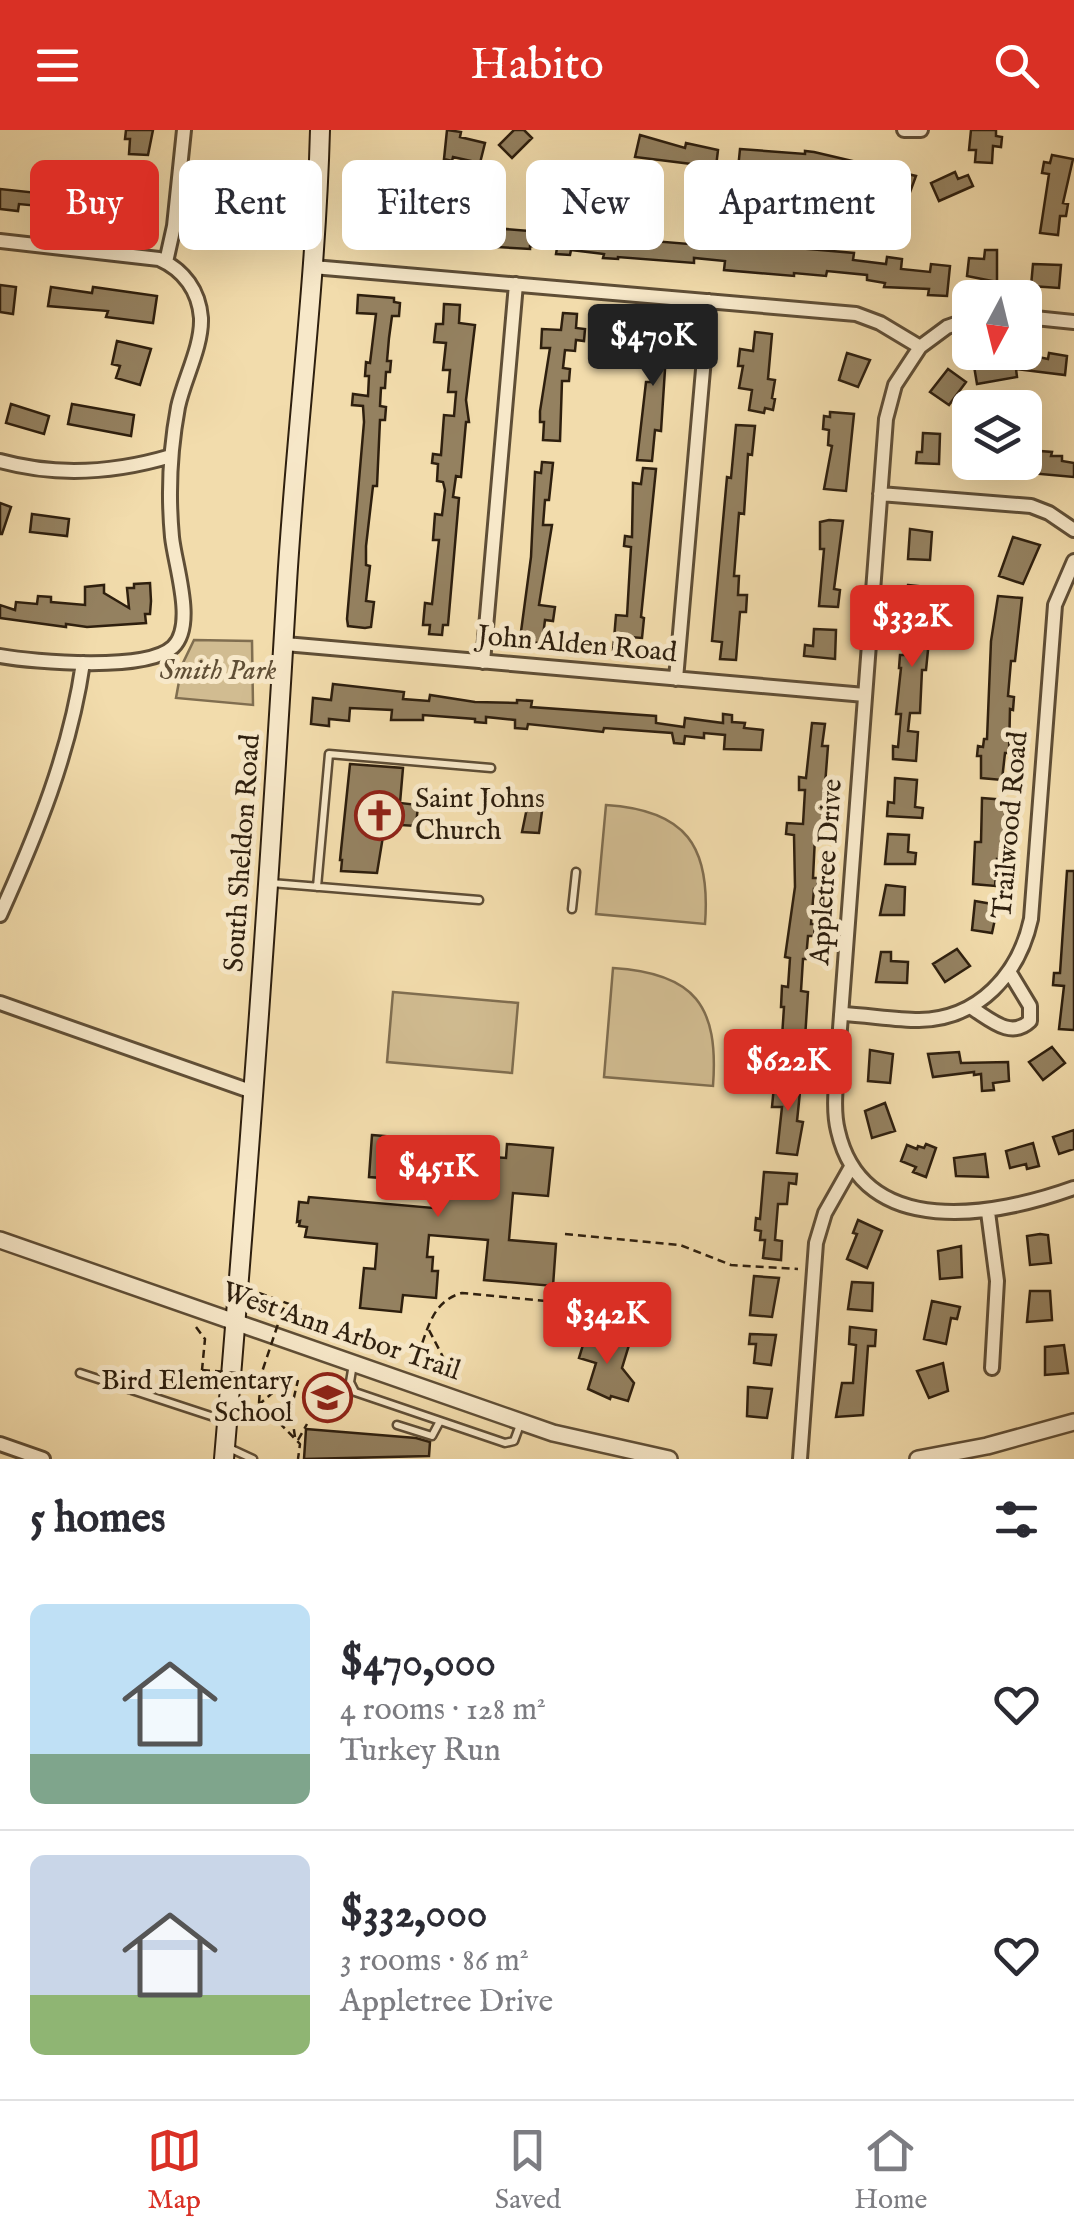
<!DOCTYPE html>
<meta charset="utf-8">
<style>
:root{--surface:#fff;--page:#f7f7f7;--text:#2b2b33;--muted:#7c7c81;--line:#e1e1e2;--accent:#d93025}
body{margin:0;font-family:"IM FELL English",serif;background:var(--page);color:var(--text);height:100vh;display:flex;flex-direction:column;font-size:38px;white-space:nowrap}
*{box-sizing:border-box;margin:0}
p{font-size:32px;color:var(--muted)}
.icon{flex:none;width:55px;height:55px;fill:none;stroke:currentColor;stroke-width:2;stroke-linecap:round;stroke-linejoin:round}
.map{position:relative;height:1329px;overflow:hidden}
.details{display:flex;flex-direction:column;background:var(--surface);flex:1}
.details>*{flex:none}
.banner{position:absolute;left:30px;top:30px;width:1015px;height:90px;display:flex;gap:20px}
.needle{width:65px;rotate:187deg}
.buttons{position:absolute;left:952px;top:150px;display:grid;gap:20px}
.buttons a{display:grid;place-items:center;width:90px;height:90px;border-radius:15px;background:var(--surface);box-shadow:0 10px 40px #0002;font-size:50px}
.price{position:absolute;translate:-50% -85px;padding:0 22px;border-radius:10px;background:var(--accent);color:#fff;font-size:32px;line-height:65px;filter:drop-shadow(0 2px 5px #0008)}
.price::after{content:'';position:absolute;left:50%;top:60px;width:30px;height:22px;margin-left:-15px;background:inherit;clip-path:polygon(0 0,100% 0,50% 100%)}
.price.on{background:#222;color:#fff}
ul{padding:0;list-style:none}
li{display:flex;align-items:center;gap:30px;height:250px;padding:0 30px}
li+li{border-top:2px solid var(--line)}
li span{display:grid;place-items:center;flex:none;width:280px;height:200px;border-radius:15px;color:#555}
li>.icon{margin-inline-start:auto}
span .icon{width:120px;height:120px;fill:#fffc;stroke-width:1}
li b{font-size:42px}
h2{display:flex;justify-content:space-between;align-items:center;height:120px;padding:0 30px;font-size:42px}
.pill{padding:0 35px;border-radius:15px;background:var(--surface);box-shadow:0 10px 40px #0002;font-size:35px;line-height:90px}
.pill.on{background:var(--accent);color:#fff}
header{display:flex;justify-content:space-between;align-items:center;height:130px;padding:0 30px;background:var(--accent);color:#fff;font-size:45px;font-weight:600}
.tabs{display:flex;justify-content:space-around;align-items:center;height:140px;border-top:2px solid var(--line);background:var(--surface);font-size:28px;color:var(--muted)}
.tabs a{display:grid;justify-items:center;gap:5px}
.tabs .on{color:var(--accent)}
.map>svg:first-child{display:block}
</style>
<header><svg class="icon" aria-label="menu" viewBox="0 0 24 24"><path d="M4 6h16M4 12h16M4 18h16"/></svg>Habito<svg class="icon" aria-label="search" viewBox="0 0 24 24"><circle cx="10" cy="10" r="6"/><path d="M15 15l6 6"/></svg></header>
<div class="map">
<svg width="1074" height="1329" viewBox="0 0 1074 1329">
<rect width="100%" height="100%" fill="#f2dcac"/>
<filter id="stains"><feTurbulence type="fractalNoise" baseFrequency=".002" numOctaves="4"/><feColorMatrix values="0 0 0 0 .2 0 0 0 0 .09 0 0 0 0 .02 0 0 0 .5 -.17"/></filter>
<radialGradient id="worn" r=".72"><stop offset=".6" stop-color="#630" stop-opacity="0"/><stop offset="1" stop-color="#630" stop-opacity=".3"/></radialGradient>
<path fill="#d1bc91" stroke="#806e50" stroke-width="2.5" d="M194,510L252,511L253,575L176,568L182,535Z
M606,675C686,680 711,716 705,794L596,784Z
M613,838C695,843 719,876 713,956L604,947Z
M393,862L518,873L512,943L387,932Z"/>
<path fill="#948160" stroke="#2e1f0e" stroke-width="2.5" d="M126,0H153L148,25L129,24L130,9H125Z
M447,0L461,2L460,7L485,13L480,33L453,27L452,31L444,29Z
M514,0H524L532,8L512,28L499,15Z
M971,0H996V6L1002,7L1001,17L993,16L992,33L975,32L976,20H969Z
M640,5L685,18L686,13L718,20L716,37L635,27Z
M740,19L805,24V21L814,22L916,46L909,65L875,54L877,47L813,38L812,48L801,47L800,54H791L792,44L738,39Z
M1052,25L1073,29L1063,73L1068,74L1066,86H1060L1058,105L1040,103L1049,44L1042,43L1044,32L1050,33Z
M955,42L958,49L968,45L973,56L939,71L931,53Z
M38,58L84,62L82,80L19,74L18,81L0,79V59L37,63Z
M109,68L146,73L144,89L106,85Z
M369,81L381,82L380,87L391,88L389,109L351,105L353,84L368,86Z
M420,92L713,116L714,107L771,111L772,105L786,106L785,113L797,114L796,118L854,123L853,130L886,134L887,127L902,129L901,139L930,142L931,134L950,136L947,166L928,165L929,159L884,157L885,153L867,150V145L827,141L826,146L794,143V146L724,140L725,131L694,128V133L618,127V129L603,128L604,124L571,120L570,125L556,124L557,118L530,116V119L497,117L445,111L444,117L412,113L414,100H419Z
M985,120H997V152L967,146L969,128L984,129Z
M1033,134L1061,135L1059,158L1031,156Z
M0,155L16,157L13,184L0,182Z
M51,157L92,163L93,157L157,166L153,193L106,187L108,181L48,176Z
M358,165L394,168V172L400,173L399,186H392L389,208L387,231H391L390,242H386L385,258H381L380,276L386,277L385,290H380L377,356H373L366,416V435L370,436L366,471L374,472L371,497L365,498L348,496L347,489L364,292L363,276L352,275L353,264L368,266L369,246H365L366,232L370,233L376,184L357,183Z
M444,174L460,175L459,193L475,195L466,270L469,292H466L461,347L456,346L453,367L459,368L448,495H443L442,505L429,504L430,495H423L425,473L432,474L439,410H433L435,384L442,385L445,360L443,352L437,351L438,334L432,333L433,324L441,325L444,285L454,286L456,262H448L450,240H443L446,213L434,212L436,194H443Z
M563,183L577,184L576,198L585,199L584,211L576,210L575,221L565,220L563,238L570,239L569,251H562L560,311L543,310L544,292H540V281L550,218H541L542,199L561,200Z
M648,192L668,193L661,301L655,300L652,331L637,330L646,252H651L654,231L644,230Z
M755,202L772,204L768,249L775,250L772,268L775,269L773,280L765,278L764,283L749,280L752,260L739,258L743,236H738L740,219L753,221Z
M117,211L151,219L140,255L116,248L120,236L112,234Z
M985,222V225L1013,222L1048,229L1049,223L1067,226L1065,245L1016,239L1017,247L977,254L972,224Z
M847,223L870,230L858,257L839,250Z
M948,239L966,252L949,275L930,262Z
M11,274L49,286L44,304L6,293Z
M72,274L134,285L131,306L68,294Z
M830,282L854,284L846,361L824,359L832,316L828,315L829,300L823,299L824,286L830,287Z
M736,295L755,296L752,325L748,324L744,384L739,383L734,446H739L738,465H747L746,482H740L736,530L720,529L722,512L712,511L727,347L731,348Z
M923,303L940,304L939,334L916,333L917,322H922Z
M1027,320L1052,322L1051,326H1062V331L1074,333V347L998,340V332H1026Z
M542,332L553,333L549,370H545L543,395H552L539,475L555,477L553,491L545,490L542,514L520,509L531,427L535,342L541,343Z
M643,338L656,339L641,487L644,488L642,508L630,507L629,522L613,521L616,485L627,486L631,417L624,416L625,406L632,407L633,353L641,354Z
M0,373L11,377L2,404H0Z
M32,384L69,389L67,406L30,402Z
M829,390L843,391L834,459L840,460L838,477L819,476L824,419H820V392Z
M910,399L932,402L930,430L908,429Z
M1013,407L1040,415L1023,454L999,446Z
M150,453L151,471L150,484H145L146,493L87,497L66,494V497L0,488V475L15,480L16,472L37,474L38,466L51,467V472L85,475V457L104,455V463L129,478L127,458H134V454Z
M908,455L928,457L925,500H930L926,540H922L920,583H910L908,601L918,602L916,631L893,629V616L898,617L901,584H896L901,538H899L900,525H904L907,484L904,483Z
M998,466L1022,468L1015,531H1011L1008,566L1014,567L1013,580L1010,579L1009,623H1005L1002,650L981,648V626H977L978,616L983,617L984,609H987L991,511Z
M814,499L836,500L835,529L804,526L805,515L813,516Z
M333,554L404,562L403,569L429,571L430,565L475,572L517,573V570L532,571L531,577L656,586V593L684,597L685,588L723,593V584L732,585V592L745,593L744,598L763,600L761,620L724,619L725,605L704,603V608L685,606L684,614L674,613L672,603L604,598L603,602L528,594L527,599L515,598V590L486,587V593L475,592V589L423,585V590H391L392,580L350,578L349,591L329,589V596L311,594L313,568L331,570Z
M812,593L825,594L822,616H828L821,707H815L813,748H818L817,759H814L811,794H815L814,806H808L806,829H803L801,861L808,862L804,924L781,922L784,877H781L782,856L788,857L790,828L785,827L795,757L794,705L786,704L787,693L803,694L805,660H799V647L806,648Z
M350,634L403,638L400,673L418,675L416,696L385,694L377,743L341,741L342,730H340Z
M895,648L917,650L915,677L923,678L922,688L887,686L888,672L894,673Z
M982,668L1006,670L1002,730L997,729L995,756L973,754L975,712H981Z
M528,673L543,674L539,703L522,702Z
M888,704L909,705L908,722L916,723L915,734H885Z
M1067,741H1074V900L1059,899L1064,856L1053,855L1054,843H1060Z
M886,755L905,757L904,785H880Z
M975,771L998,775L992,803L972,800Z
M957,819L970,836L945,852L933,834Z
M881,822H891V831L908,832L907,853L876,852Z
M1052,917L1065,933L1043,950L1029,932Z
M870,920L893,924L890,953L868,951Z
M959,922L961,933L1008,932L1009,951L993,953L994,960L982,961L981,944L974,945V942L933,947L928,924Z
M780,940L793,941L792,961L800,962L797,991L803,992L797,1025L777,1023L782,977H772L774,956H779Z
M885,973L895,1001L872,1008L865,981Z
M1074,1000V1019L1059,1024L1053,1007Z
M372,1005L431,1010L430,1027L443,1028L442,1036L492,1041L493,1027L506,1028L507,1014L553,1018L548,1066L513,1063L509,1110L556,1114L553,1156L484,1150L488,1110L429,1105L427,1127H433L432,1141H438L436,1168L403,1165L401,1182L360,1178L364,1138L375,1139L377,1114L305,1107L307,1097L299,1096L300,1091L297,1092L299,1072L308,1073L309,1067L433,1078L435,1052L369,1047Z
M1033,1013L1039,1036L1027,1039L1026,1034L1010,1038L1006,1021Z
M926,1014L936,1018L926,1047L913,1042L916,1037L901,1031L907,1015L917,1019L918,1016L924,1018Z
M985,1024L988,1047L956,1046L954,1028Z
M764,1042L797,1044L796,1054L789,1053L787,1074H778L775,1110L782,1111L781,1130L763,1128L765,1110H760L761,1101L755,1100L756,1088L760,1089Z
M858,1090L882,1101L867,1138L847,1129L857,1104L853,1103Z
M1040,1104L1048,1105L1051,1133L1030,1135L1027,1106Z
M961,1116L962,1147L940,1149L938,1121Z
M754,1146L779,1148L772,1187L750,1185Z
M852,1152L873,1153L872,1181L848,1179Z
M1030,1161H1050L1052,1190L1027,1192Z
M932,1171L960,1177L957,1189L951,1188L946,1214L924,1209Z
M850,1197L876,1200L875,1216H868L863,1285L836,1287L842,1253H853L856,1215L849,1214Z
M587,1202L629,1215L622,1238L634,1253L628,1271L611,1266L610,1269L588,1259L596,1233L579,1228Z
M750,1204L776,1205L771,1235L754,1233L756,1214H749Z
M1064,1215L1068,1243L1045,1245V1217Z
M943,1233L948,1261L929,1268L917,1241Z
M748,1257L772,1259L767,1288L747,1286Z
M306,1299L416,1308L430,1312L429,1326L304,1329Z"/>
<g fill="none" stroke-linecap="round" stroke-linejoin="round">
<defs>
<path id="service" d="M271,753L479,770
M317,757L329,624L491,638
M572,779L576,742
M353,1234L350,1252L355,1262L505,1313L514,1311L521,1292
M80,1243L226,1291
M397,1295L432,1306L440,1291
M227,1317L253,1329"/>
<path id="minor" d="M904,0H921
M0,111L159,129C184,140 199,161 201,188C202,217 184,249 178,277C170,320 168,364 172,407C175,436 196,495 173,517C146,542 35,532 0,526
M166,132L174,96L184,0
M313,137L856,184L880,193L920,217L947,197L970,189
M1025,187L1074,192
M920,217L895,255L886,289L838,925C837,949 832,977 838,1001C863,1111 996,1086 1074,1058
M0,331C58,347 114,343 171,326
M880,364L1031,376L1049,383L1074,400
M285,514L865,565
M483,532L516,154
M676,549L709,171
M0,785C37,703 70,623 83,533
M0,873L253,962
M970,877C989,888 1010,910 1030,891V876L1010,843
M841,884C867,885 894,890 919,890C979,889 1019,844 1031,789L1055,475L1074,431
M988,1082L997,1151L992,1238
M0,1314L43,1329
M800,1329L816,1113L825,1083L851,1037"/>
<path id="tertiary" d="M0,1110L553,1303L669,1329
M918,1329L987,1316L1074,1292"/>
<path id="secondary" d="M224,1329C249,1037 270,745 287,453C296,302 316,151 320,0"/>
</defs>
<use href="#service" stroke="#5f4e36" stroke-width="11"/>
<use href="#minor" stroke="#5f4e36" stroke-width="18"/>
<use href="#tertiary" stroke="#5f4e36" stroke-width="20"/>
<use href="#secondary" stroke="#2e1f0e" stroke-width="22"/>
<path stroke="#2e1f0e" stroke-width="2.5" stroke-dasharray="8 5" stroke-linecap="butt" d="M179,538L211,550
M565,1104L680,1115L731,1135L798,1139
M259,1163L300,1178L304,1196
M281,1185L286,1172
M196,1197L205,1209L202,1240
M429,1200L444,1229
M418,1225C428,1199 432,1171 462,1163L556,1172
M259,1273L261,1245
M261,1274L300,1314L298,1329
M248,1284L291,1247
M295,1307L291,1280L298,1250
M298,1310L307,1294"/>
<use href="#service" stroke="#f7e8c9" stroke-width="6"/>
<use href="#minor" stroke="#f7e8c9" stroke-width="12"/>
<use href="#tertiary" stroke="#f7e8c9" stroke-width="15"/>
<use href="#secondary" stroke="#f7e8c9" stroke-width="18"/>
<path stroke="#2e1f0e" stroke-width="2.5" stroke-dasharray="8 5" stroke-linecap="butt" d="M202,1240L261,1245L281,1185"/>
</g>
<defs>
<symbol id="church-ring" viewBox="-11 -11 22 22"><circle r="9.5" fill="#f7e8c9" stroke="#8f2418" stroke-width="1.5"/><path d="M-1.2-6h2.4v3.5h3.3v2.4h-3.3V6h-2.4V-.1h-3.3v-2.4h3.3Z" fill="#8f2418"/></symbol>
<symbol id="school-ring" viewBox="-11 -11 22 22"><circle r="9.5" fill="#f7e8c9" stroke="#8f2418" stroke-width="1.5"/><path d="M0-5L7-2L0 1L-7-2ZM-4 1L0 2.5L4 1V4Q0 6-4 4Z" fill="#8f2418"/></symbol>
</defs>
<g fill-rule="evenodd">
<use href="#church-ring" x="352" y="658" width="55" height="55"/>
<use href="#school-ring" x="300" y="1240" width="55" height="55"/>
</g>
<g text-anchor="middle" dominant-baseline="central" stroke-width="10" stroke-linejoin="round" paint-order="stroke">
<g font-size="28" fill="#2e1f0e" stroke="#f7e8c9">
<text transform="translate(577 515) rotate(5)">John Alden Road</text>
<text transform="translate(1011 695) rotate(-85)">Trailwood Road</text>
<text transform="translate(243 723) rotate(-86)">South Sheldon Road</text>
<text transform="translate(827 742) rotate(-86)">Appletree Drive</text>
<text transform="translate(341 1202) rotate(19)">West Ann Arbor Trail</text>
</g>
<g font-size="28" font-style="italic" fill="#5f4e35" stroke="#f7e8c9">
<text x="218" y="541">Smith Park</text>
</g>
<g font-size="28" fill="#2e1f0e" stroke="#f7e8c9" text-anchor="start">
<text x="415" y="669">Saint Johns<tspan x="415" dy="32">Church</tspan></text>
<text x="293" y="1251" text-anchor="end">Bird Elementary<tspan x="293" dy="32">School</tspan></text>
</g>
</g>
<rect width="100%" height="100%" filter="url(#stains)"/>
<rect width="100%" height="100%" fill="url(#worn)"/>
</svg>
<div class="buttons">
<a><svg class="needle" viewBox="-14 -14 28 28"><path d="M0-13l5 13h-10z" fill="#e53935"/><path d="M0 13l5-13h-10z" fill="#7c7c81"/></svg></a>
<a><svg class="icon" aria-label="layers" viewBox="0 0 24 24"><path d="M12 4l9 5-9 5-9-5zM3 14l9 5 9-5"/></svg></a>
</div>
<b class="price on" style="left:653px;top:259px">$470K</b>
<b class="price" style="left:912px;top:540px">$332K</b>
<b class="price" style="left:788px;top:984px">$622K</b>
<b class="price" style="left:438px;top:1090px">$451K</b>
<b class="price" style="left:607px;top:1237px">$342K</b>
<div class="banner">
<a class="pill on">Buy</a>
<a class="pill">Rent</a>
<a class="pill">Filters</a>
<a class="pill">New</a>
<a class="pill">Apartment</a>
</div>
</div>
<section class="details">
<h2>5 homes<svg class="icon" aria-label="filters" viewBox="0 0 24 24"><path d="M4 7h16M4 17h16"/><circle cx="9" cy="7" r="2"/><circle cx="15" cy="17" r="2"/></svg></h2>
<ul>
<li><span style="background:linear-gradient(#bfe0f5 75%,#7fa58c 0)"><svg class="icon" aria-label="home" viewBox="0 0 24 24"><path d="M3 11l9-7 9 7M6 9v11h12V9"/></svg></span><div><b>$470,000</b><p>4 rooms · 128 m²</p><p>Turkey Run</p></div><svg class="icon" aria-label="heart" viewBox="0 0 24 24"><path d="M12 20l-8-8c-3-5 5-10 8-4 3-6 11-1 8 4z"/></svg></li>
<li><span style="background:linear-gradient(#c9d6e8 70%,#8fb573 0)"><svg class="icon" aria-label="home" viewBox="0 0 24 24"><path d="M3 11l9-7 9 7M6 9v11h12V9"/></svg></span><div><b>$332,000</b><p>3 rooms · 86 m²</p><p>Appletree Drive</p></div><svg class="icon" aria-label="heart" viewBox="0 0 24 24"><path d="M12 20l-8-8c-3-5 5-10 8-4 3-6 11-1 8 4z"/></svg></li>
</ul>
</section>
<nav class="tabs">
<a class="on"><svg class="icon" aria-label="map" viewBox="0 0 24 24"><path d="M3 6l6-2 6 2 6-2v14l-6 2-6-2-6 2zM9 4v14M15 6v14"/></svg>Map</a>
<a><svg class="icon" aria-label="saved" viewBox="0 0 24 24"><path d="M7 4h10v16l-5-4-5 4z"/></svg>Saved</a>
<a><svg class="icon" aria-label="home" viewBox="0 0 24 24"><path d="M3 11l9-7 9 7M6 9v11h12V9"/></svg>Home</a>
</nav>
